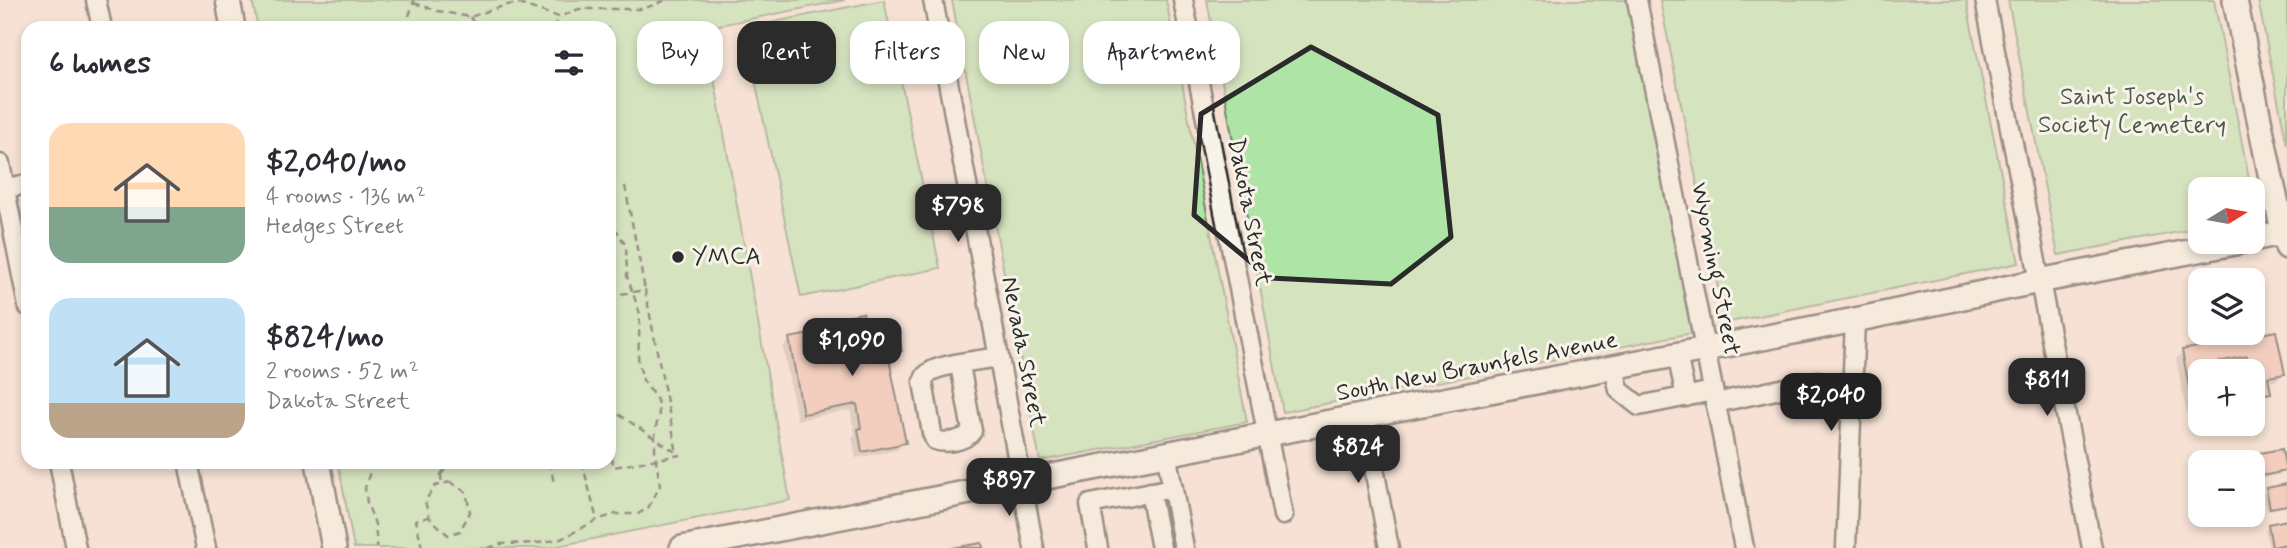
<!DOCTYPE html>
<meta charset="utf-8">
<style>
:root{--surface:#fff;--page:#f2f2f3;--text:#2b2b33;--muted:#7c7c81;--accent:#2b2b2b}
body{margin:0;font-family:Mynerve,sans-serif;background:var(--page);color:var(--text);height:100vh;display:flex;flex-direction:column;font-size:26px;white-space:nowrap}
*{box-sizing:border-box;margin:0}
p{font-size:23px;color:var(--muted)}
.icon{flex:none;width:38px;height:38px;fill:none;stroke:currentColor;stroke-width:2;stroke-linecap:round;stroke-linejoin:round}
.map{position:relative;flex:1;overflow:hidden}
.side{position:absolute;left:21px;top:21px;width:595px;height:448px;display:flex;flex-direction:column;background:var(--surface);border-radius:21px;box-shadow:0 4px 10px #0003}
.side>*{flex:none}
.top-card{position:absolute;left:637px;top:21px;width:665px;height:63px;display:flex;gap:14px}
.needle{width:46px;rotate:79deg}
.fabs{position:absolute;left:2188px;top:177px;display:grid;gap:14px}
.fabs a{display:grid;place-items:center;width:77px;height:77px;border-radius:14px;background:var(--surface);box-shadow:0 4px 10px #0003;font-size:35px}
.price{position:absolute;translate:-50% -60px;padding:0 16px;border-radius:14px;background:var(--accent);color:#fff;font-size:23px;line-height:46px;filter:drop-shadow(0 2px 4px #0008)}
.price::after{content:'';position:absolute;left:50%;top:42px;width:21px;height:16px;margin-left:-10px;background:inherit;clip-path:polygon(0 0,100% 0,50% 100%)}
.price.active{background:#222;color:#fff}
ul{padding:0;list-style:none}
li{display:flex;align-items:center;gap:21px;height:175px;padding:0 28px}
li span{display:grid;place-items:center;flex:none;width:196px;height:140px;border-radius:21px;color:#555}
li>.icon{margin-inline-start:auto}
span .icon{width:84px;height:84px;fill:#fffc;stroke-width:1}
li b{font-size:30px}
h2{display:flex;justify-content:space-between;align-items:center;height:84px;padding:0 28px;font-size:30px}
.pill{padding:0 24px;border-radius:21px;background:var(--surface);box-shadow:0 4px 10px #0003;font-size:24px;line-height:63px}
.pill.active{background:var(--accent);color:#fff}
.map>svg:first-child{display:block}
</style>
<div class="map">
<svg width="2287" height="548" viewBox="0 0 2287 548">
<rect width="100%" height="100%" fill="#f5e1d4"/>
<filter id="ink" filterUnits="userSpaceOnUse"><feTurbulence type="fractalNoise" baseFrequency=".0143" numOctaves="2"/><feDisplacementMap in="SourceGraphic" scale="14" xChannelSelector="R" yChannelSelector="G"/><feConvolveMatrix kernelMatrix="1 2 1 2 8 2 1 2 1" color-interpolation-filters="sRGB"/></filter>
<g filter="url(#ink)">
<path fill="#afe4a7" stroke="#6d8869" stroke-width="2" d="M252,0H845L705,28L790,500L547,548H354L338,462H609V28H258Z
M884,0L940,268L801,297L744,28Z
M952,0H1166L1247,422L1040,461Z
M1207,0H1627L1692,333L1283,412Z
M1660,0H1966L2019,263L1725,323Z
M2008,0H2214L2251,189H2200V228L2058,255Z
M2258,0H2287V145Z"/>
<path fill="#0003" d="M846,318L866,337L900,351L893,358L888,359L904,442L897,450L856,458L852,438L855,434L850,410L797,420L783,347L790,340L840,330L839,325Z
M2275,333L2283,374L2276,381L2267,382L2269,392L2262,399L2252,401V371H2243L2241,362L2200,371V411L2187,414L2176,359L2183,352Z
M2243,458L2284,471L2281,474L2252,480V462H2240Z
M2287,486V506L2267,510L2263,493L2267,490Z
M2287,522V546L2269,548L2265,529L2268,526Z"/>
<path fill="#f0b7a7" stroke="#2b2b2b" stroke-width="2" d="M863,313L868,335L898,330L902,351L888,354L906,443L862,452L858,429L861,428L857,404L803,414L789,338L847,327L845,316Z
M2276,331L2285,374L2268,377L2271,393L2255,396L2252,371H2250L2247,356L2203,365L2204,371H2200V407L2193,408L2182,350Z
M2282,449L2286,471L2252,478V462H2243L2242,456Z
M2287,484V505L2270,508L2266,488Z
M2287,520V544L2272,547L2268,524Z
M982,543L983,548H952Z"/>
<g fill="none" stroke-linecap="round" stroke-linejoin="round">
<defs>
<path id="minor" d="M96,0L102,28
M933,0L1034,548
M1183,0L1283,515
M1637,0L1744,548
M1985,0L2092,548
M0,164L28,306
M0,189L28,184
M1677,354L1686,397
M960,365L972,431C965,441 946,444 935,440L932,433L923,382C925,376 925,376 930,372C941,364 983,360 999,357
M1614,367L1619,390L1639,406L1713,391
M1715,403L1818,381
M1364,415L1389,548
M1166,453L1184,548
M59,462L76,548
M188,462L206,548
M1150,492L1161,548
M1098,548L1090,504L1173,488
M1846,548L1855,320"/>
<path id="major" d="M228,0L233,28
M2235,0L2272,183L2287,247
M2252,239L2287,232
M318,462L334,548
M682,548L1855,320L2039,281L2240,242"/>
</defs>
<use href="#minor" stroke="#2b2b2b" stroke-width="23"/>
<use href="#major" stroke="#2b2b2b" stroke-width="28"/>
<path stroke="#2b2b2b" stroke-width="2.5" stroke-dasharray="7 5" stroke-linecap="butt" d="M414,3L438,11L470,17L506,5L519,4L559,17L579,9H643L666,0
M470,17L477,28
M409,28V16L414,0
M554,28L559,17
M625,186L645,290
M609,296L645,290L677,453
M609,408L680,455L614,467L609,447
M373,462L365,488L367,503L375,524L377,548
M439,462L442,484
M550,462L554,484
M582,462L597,520
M441,474L453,462
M450,482L466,492L470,512L460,531L448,535L429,517L425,501L435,486Z
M422,548L416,520L429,517
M488,548L501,544L538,543L561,539L597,520L616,514H638L648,508L660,486L655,453V431L659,414L657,400L643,380L638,361L640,314L627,276L626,246L617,231L609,229"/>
<use href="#minor" stroke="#f7f3e8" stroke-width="18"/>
<use href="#major" stroke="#f7f3e8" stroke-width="23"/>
</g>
</g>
<path d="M0 0H2287V548H0ZM1311,47L1438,115L1451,237L1391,284L1270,278L1194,215L1201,114Z" fill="#f5e1d4" fill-opacity=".55" fill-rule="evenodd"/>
<path fill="none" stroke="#2b2b2b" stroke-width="5" stroke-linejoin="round" d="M1311,47L1438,115L1451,237L1391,284L1270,278L1194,215L1201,114Z"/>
<circle fill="#2b2b2b" stroke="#f7f3e8" stroke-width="2.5" cx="678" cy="257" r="7"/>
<g text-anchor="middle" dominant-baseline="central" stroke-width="6" stroke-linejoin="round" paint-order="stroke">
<g font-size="24" fill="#4c594a" stroke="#f7f3e8">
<text x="2132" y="97">Saint Joseph's<tspan x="2132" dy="28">Society Cemetery</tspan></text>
</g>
<g font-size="24" fill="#2b2b2b" stroke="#f7f3e8">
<text transform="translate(1249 212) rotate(79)">Dakota Street</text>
<text transform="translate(1715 269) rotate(79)">Wyoming Street</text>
<text transform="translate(1023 352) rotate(79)">Nevada Street</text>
<text transform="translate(1477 367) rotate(-11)">South New Braunfels Avenue</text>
</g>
<g font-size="24" fill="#2b2b2b" stroke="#f7f3e8" text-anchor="start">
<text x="692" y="257">YMCA</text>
</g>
</g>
</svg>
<div class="fabs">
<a><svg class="needle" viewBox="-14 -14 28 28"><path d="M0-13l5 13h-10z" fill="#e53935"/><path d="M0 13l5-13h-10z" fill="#7c7c81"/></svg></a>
<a><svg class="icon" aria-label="layers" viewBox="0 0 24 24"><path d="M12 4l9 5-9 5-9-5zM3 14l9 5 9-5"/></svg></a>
<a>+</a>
<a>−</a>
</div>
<b class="price" style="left:958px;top:244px">$798</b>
<b class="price" style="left:852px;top:378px">$1,090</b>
<b class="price" style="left:2047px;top:418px">$811</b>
<b class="price active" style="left:1831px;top:433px">$2,040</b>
<b class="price" style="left:1358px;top:485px">$824</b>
<b class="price" style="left:1009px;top:518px">$897</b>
<div class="top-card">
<a class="pill">Buy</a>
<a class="pill active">Rent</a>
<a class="pill">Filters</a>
<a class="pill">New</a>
<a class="pill">Apartment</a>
</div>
<section class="side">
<h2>6 homes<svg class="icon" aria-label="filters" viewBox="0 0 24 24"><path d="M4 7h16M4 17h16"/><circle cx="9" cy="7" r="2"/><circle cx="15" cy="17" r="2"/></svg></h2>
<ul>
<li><span style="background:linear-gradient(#ffd9b3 60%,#7fa58c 0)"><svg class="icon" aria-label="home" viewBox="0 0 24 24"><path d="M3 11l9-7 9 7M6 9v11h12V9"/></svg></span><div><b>$2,040/mo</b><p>4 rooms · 136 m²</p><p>Hedges Street</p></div></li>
<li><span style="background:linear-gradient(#bfe0f5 75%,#b9a48a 0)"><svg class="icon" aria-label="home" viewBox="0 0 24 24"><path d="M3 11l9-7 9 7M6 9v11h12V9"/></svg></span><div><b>$824/mo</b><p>2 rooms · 52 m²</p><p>Dakota Street</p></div></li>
</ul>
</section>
</div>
